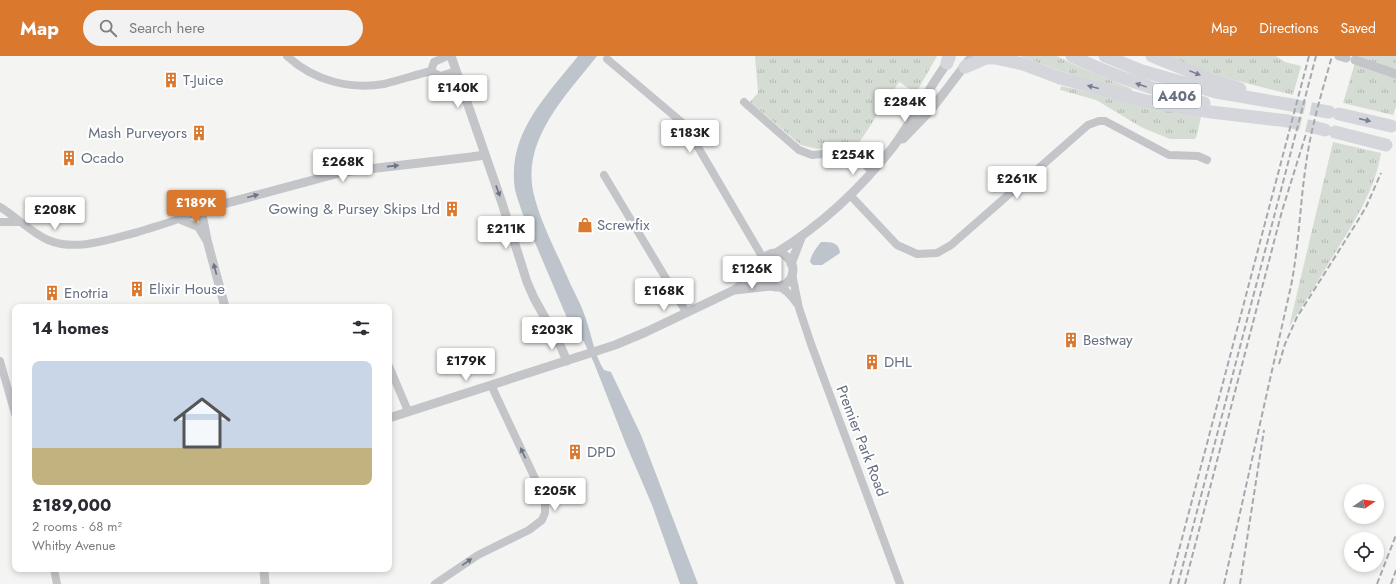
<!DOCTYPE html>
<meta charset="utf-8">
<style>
:root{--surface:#fff;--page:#f2f2f3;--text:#2b2b33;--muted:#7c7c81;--line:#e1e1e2;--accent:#da782d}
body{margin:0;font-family:Jost,sans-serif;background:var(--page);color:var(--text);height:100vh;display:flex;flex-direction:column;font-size:15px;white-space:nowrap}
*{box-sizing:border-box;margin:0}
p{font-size:13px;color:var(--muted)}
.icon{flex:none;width:22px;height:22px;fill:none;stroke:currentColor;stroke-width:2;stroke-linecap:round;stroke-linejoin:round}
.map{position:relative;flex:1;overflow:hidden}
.side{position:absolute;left:12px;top:248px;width:380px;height:268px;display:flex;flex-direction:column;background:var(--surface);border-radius:8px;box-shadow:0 2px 6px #0003}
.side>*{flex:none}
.needle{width:26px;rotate:77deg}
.buttons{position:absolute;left:1344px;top:428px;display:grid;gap:8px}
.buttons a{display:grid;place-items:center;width:40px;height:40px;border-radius:50%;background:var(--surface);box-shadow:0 2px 6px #0003;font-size:20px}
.price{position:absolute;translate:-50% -34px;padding:0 9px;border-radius:4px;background:#fff;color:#222;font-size:13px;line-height:26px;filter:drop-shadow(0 1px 2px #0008)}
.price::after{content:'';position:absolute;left:50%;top:24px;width:12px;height:9px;margin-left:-6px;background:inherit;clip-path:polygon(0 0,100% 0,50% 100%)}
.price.on{background:var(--accent);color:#fff}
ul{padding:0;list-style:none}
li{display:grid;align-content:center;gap:8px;height:212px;padding:0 20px}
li+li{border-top:1px solid var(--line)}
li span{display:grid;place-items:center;height:124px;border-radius:8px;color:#555}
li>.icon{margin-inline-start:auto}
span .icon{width:72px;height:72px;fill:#fffc;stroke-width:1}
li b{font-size:17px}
h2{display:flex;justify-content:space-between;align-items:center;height:48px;padding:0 20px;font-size:17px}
header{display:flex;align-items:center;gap:24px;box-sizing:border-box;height:56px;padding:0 20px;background:var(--accent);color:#fff}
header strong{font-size:19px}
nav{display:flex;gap:22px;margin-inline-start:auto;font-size:14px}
.search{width:280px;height:36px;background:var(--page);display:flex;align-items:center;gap:10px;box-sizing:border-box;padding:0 14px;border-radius:22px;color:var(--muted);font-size:15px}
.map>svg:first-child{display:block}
</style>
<header>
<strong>Map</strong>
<div class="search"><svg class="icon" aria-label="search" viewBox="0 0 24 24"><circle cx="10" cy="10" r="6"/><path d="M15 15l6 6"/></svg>Search here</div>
<nav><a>Map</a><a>Directions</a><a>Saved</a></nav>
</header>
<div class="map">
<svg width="1396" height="528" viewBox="0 0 1396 528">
<defs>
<pattern id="grass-tufts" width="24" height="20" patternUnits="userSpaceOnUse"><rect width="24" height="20" fill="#d5dcd3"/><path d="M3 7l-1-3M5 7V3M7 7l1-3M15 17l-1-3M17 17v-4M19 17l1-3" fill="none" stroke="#b1b7b1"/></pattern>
</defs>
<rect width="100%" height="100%" fill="#f4f5f2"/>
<path fill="url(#grass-tufts)" d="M755,0H937L916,37L899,26L855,93L843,89L817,93L801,89L750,46L758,37Z
M1020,0H1057L1079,11L1132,33V36L1063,16Z
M1161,0H1276L1285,6L1301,10L1293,39L1230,23Z
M1357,0H1396V51L1393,59L1343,47Z
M1061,30L1201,61L1197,79L1195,83H1170L1155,77L1141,71L1096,44L1060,34Z
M1333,86L1381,97C1375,135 1353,168 1333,200C1319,224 1304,247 1289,271Z"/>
<path fill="#bdc4cb" d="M578,0H597C566,40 518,86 535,143C543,172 558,199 570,227C575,238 582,250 586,263C592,280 594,298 604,314L611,316L641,379L698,528H680L652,449L625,386L594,307L584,286L570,269L522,156C519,146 514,135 514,124C511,73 549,37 578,0Z
M821,186C831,186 839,186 840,197L822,209H813L810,206C811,199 816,192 821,186Z"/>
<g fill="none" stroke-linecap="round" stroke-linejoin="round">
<path stroke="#d0d4d6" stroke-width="13" stroke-dasharray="13 6" stroke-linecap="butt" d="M1292,49L1322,55
M1288,65L1317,72"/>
<path stroke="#c3c5c9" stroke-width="8" d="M287,0C313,24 349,34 384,28C400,24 415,19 431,15L440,20L456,15
M607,3L685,69L763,202
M431,15L434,6L447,0
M744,46L799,94L812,99L842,96L851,98L858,102L872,115
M604,119L686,256
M850,139L897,189L917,198L937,197L951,189L1088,69L1099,65H1105L1169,99L1198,100L1207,104
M0,151C17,161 30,176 48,184C76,196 110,183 138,176C160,169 180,164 201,154
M181,164L198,171L206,184
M0,166H19
M792,218L799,252L811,288L900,528
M776,230C785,232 792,240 797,248
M0,305L15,358
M389,310L408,355
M54,513L57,528
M435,528L478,499L529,474L542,464L545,457V447L540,433L491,329"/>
<path stroke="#c3c5c9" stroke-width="9" d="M451,0L502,147L527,226L534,242L560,289L567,305
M1339,0L1346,2
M1355,4L1396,18
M903,83L930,55L972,0
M776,197C820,170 861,132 893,91C914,63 929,30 951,2
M759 214a17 17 0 1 1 34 0a17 17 0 1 1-34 0Z
M791,208L801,182
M735,234L771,230
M225,251L207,184L201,154L343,116L471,101L485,99
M389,362L615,289L646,276L734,234L759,217
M264,513L265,528"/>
<path stroke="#d4d6dc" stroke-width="13" d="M1072,0C1114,21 1158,35 1204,47
M1105,0L1142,15L1216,36L1292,49
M1152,0L1212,24L1240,33
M947,7L949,0
M965,11L986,2H995L1023,8L1060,22L1146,45L1211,56L1288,65
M1322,55L1329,56
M1339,58L1391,70
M1317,72L1325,74
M1335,76L1386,89"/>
<path stroke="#a5a8af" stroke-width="2" stroke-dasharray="6 3" stroke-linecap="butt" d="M1279,308L1285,288L1297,261L1357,166L1366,151L1381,117
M1170,528L1309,0
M1178,528L1316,0
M1185,528L1282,155L1306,78
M1224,528L1291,230C1299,189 1300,148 1306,108C1311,71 1322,36 1332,0
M1240,528L1264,374
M1377,528L1396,479
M1391,528L1396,514"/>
</g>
<defs><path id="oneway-solid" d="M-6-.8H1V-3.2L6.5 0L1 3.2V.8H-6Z"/></defs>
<g fill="#767e8f">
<use href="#oneway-solid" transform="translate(1195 17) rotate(22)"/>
<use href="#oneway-solid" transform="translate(1141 29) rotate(-161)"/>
<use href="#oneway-solid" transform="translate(1093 31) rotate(-165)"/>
<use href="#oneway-solid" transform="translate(1365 64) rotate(13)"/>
</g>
<g fill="#6b7385">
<use href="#oneway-solid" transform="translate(393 110) rotate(-6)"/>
<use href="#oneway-solid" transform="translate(498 135) rotate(70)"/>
<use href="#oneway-solid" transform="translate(253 140) rotate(-15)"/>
<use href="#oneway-solid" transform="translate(215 213) rotate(-105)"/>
<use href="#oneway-solid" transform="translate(523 397) rotate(-115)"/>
<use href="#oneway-solid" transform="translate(467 506) rotate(-35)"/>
</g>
<defs>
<symbol id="building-bare" viewBox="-9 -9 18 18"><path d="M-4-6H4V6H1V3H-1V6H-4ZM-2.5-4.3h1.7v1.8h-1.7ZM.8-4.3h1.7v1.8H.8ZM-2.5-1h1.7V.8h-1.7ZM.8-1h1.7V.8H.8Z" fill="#da782d" stroke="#fff" stroke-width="2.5" paint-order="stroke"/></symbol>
<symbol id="shop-bare" viewBox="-9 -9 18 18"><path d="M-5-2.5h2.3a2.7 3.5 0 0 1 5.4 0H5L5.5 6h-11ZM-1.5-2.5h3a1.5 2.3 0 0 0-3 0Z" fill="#da782d" stroke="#fff" stroke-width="2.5" paint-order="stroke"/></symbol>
</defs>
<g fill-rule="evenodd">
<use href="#building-bare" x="160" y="13" width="22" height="22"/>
<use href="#building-bare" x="188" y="66" width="22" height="22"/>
<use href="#building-bare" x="58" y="91" width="22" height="22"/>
<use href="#building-bare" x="441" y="142" width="22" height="22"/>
<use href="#shop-bare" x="574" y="158" width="22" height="22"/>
<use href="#building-bare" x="126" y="222" width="22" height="22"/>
<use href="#building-bare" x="41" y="226" width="22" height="22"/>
<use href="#building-bare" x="1060" y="273" width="22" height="22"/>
<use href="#building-bare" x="861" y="295" width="22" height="22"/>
<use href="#building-bare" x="564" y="385" width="22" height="22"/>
</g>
<g text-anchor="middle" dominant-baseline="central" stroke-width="4" stroke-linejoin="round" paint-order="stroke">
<rect fill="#fff" stroke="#949aa7" stroke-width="1" x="1153" y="28" width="48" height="24" rx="3"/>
<g font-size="14" font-weight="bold" fill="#666f81">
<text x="1177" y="40">A406</text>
</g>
<g font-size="15" fill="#666f81" stroke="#fff" text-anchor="start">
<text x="183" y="24">T-Juice</text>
<text x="187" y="77" text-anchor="end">Mash Purveyors</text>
<text x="81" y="102">Ocado</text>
<text x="440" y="153" text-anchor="end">Gowing &amp; Pursey Skips Ltd</text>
<text x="597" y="169">Screwfix</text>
<text x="149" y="233">Elixir House</text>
<text x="64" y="237">Enotria</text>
<text x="1083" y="284">Bestway</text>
<text x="884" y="306">DHL</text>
<text x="587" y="396">DPD</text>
</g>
<g font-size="15" fill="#666f81" stroke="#fff">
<text transform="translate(862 385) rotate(69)">Premier Park Road</text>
</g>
</g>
</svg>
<div class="buttons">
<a><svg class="needle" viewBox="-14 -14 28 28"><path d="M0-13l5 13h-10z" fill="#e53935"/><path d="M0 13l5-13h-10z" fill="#7c7c81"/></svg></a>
<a><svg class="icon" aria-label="locate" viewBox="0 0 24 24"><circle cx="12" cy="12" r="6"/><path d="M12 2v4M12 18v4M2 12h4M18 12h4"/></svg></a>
</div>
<b class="price" style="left:458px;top:53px">£140K</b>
<b class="price" style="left:905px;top:67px">£284K</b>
<b class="price" style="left:690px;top:98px">£183K</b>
<b class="price" style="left:853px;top:120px">£254K</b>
<b class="price" style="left:343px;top:127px">£268K</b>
<b class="price" style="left:1017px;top:144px">£261K</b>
<b class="price on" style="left:196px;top:168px">£189K</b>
<b class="price" style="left:55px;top:175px">£208K</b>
<b class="price" style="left:506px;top:194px">£211K</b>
<b class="price" style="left:752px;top:234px">£126K</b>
<b class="price" style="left:664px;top:256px">£168K</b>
<b class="price" style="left:552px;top:295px">£203K</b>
<b class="price" style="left:466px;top:326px">£179K</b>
<b class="price" style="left:555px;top:456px">£205K</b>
<section class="side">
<h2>14 homes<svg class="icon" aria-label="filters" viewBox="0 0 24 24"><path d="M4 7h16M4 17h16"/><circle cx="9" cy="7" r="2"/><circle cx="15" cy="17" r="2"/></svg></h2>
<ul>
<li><span style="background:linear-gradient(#c9d6e8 70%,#c2b280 0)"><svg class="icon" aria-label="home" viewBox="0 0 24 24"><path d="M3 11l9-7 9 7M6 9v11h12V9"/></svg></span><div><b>£189,000</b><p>2 rooms · 68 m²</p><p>Whitby Avenue</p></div></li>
</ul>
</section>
</div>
